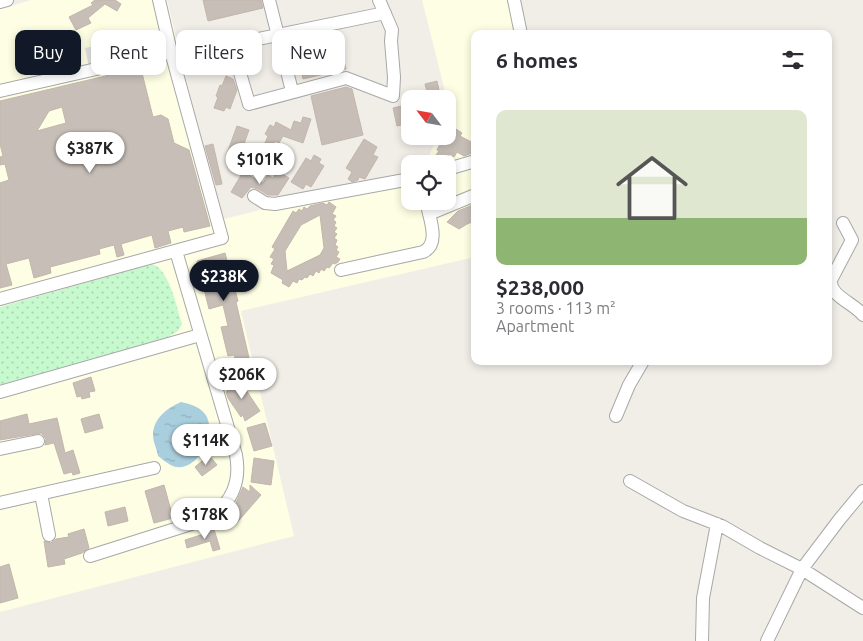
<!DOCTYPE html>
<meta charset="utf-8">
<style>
:root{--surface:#fff;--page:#f2f2f3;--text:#2b2b33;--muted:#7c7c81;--accent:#111827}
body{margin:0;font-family:Ubuntu,sans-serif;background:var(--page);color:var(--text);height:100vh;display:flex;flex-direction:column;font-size:19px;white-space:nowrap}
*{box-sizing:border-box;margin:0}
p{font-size:16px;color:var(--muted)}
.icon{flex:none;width:28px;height:28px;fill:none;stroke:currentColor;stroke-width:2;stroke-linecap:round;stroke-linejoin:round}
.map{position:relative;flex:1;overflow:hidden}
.drawer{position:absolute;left:471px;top:30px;width:361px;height:335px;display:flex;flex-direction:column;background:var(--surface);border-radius:10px;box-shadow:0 2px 8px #0003}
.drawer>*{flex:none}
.banner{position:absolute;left:15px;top:30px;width:381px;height:45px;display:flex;gap:10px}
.needle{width:32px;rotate:301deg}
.controls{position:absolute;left:401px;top:90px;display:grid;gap:10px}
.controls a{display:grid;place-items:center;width:55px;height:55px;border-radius:10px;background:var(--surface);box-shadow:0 2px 8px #0003;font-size:25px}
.price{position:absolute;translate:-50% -42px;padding:0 11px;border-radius:18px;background:#fff;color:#222;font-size:16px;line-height:32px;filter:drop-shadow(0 1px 2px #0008)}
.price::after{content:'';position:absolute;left:50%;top:30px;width:15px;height:11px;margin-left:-8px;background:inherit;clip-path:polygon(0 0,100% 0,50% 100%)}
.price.selected{background:var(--accent);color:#fff}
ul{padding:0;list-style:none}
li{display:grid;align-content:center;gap:10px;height:265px;padding:0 25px}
li span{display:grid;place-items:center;height:155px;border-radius:10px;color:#555}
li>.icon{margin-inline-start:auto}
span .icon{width:90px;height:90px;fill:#fffc;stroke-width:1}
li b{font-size:21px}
h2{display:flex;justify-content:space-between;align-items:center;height:60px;padding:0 25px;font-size:21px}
.tag{padding:0 18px;border-radius:10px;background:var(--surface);box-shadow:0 2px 8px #0003;font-size:18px;line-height:45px}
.tag.selected{background:var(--accent);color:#fff}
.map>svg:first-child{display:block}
</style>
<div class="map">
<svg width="863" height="641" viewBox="0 0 863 641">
<defs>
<pattern id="park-dots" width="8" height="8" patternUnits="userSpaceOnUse" patternTransform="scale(1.25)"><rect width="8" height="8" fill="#c7f9ce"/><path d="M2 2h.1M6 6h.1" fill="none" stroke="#abd5b1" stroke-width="1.8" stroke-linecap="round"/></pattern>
<pattern id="water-ripples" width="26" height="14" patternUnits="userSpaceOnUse" patternTransform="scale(1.25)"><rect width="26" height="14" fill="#a9cedd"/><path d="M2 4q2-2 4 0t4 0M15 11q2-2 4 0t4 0" fill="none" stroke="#91b1bd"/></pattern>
</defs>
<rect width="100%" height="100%" fill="#f1eee8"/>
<path fill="#fdfee3" d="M31,0H167L220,220L410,173V201H448V164H425L438,136H448V116L450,111L422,0H519L527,34H475V257L241,311L294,536L0,612V9Z"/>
<path fill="url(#park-dots)" d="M151,264C169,267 177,309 182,324L178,331L168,337L0,388V307Z"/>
<path fill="#e1e1e1" d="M141,37L145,55L89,67L85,48Z"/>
<path fill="url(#water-ripples)" d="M181,402C189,404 199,406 205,414C217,430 202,464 182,467C173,469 165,461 158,456C157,449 153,442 153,435C153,419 167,408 181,402Z"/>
<path fill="#c6beb7" stroke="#c3b6aa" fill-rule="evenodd" d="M95,0H115L121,4L117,11L105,4L88,18L91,23L76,30L69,17L93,5L91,3Z
M203,0H261L263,8L208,21Z
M330,33L335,55L342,53L346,69L303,79L300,63L314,60L308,37Z
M216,36L224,39L222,44L228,46L220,66L215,64L213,70L204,67L209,53L206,52L209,42L213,44Z
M141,69L153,117L161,115L168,119L174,143L189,150L210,226L184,232L183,227L168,231L171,243L155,248L152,235L121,244L124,255L117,257L114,245L99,249L100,254L50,267L51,273L34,278L29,258L6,264L12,285L0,288V183L9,180L5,164L0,165V157L3,156L0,144V101L118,73V75ZM62,107L66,123L37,131L49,111Z
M226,76L233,79L237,90L230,109L226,107L224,111L214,108L218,97L216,96L220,85L222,86Z
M437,81L439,90L436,91L438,99H429L425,84Z
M346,87L352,89L363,135L322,145L311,96Z
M410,104V123L397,126L393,108Z
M303,117L311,119L303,143L283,136L279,143L275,141L272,147L265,143L268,136L265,134L270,125L274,127L276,122L291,130L294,121L301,123Z
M237,126L249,130L238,160L226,156Z
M453,127L462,133L460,136L475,144V152L464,156L457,152L454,157L450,154L445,161L436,155L439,151L437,150L441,142L443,144Z
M364,139L377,147L373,155L378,157L365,179L359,177L358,180L352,182L348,179L352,172L346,168Z
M213,144L222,184L216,185L205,146Z
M314,155L321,159L319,163L324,166L311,187L306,184L303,189L291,182L306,158L311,161Z
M277,171L289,178L278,195H268L258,189L251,187L242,198L231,192L243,172L263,183L268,175L273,178Z
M329,202L336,207L332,214L336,216L333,220L336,222L334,226L337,228L334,232L337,234L334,238L337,240L335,245L338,247L336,250L339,252L336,257L340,259L338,262L335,264L333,263L329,268L327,267L324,271L321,269L319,273L316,271L313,276L310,274L307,278L305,277L302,280L299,279L297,283L293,281L289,287L282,283L283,280L271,273L274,265L271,264L274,259L270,257L275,249L272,247L293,211L296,213L299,209L302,211L304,207L307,209L310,206L323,203L327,205ZM320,215L324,248L320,255L287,271L285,251L301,225Z
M475,204V221L467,224L459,229L447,222L458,211Z
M225,253L238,301L236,302L249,358L236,361L234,355L228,356L221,327L228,326L223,305L209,309L197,261Z
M91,377L95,391L89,392L90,397L82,399L81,396L77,397L73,383Z
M238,378L260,411L245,421L243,415L241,417L228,398L226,392L230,389L227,385Z
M27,414L29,424L57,418L65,453L73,450L80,473L73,475L72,472L64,474L54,443L45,445L46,439L41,433L0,440V421Z
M99,414L103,428L85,433L81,419Z
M265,423L272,446L254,451L247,428Z
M209,455L217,465L202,476L195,467Z
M254,458L274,461L271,485L251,482Z
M164,485L173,518L154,523L145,491Z
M250,485L261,495L234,526L224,517L236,503L243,487L250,492Z
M125,507L128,521L108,526L105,512Z
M213,526L220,549L213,551L210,541L187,548L185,540L207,533L206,528Z
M84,529L89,548L82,553L64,559L65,564L48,567L44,541L51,543L56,539L69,537L68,534Z
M9,564L18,598L0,603V567Z"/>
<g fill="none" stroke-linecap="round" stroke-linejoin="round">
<defs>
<path id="minor" d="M269,0L292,91
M379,0L392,30L391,41L394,77L393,96L346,78L249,104C246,92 237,67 237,56C237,49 244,45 249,41L385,13
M514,0L521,34
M0,2L7,0
M0,91L171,52
M448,169L475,161
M254,196L265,203L275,204L410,179
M429,214L475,195
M843,223L852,240L831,280C829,296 854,303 863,315
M341,270L423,252C441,244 429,217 426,201
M0,299L222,238L171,52L159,0
M0,392L200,335
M616,416L629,385L643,361
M0,449L38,441
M630,481L683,511L722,526L760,548L802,569L863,608
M41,494L49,535
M0,503L154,468
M90,556L210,518C232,502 241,482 236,455L176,251
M702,641L703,598L717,524
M767,641L802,569L839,520L863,491"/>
</defs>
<use href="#minor" stroke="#a8a8a8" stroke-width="14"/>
<use href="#minor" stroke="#fff" stroke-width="12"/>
</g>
</svg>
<div class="controls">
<a><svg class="needle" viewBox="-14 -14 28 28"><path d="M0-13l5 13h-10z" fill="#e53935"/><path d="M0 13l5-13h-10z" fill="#7c7c81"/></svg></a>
<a><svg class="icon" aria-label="locate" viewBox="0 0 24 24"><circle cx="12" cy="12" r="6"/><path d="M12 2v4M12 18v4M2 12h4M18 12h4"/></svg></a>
</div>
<b class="price" style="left:90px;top:174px">$387K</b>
<b class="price" style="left:260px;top:185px">$101K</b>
<b class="price selected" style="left:224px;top:302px">$238K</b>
<b class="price" style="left:242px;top:400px">$206K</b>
<b class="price" style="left:206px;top:466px">$114K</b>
<b class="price" style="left:205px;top:540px">$178K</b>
<div class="banner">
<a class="tag selected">Buy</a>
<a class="tag">Rent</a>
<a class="tag">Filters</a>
<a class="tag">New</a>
</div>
<section class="drawer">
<h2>6 homes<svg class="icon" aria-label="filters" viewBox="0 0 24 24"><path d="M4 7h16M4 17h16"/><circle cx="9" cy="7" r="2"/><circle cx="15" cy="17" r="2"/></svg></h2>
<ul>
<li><span style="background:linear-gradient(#dfe7d0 70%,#8fb573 0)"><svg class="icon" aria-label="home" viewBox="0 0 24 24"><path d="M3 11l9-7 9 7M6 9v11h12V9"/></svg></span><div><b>$238,000</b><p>3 rooms · 113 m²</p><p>Apartment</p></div></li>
</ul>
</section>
</div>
